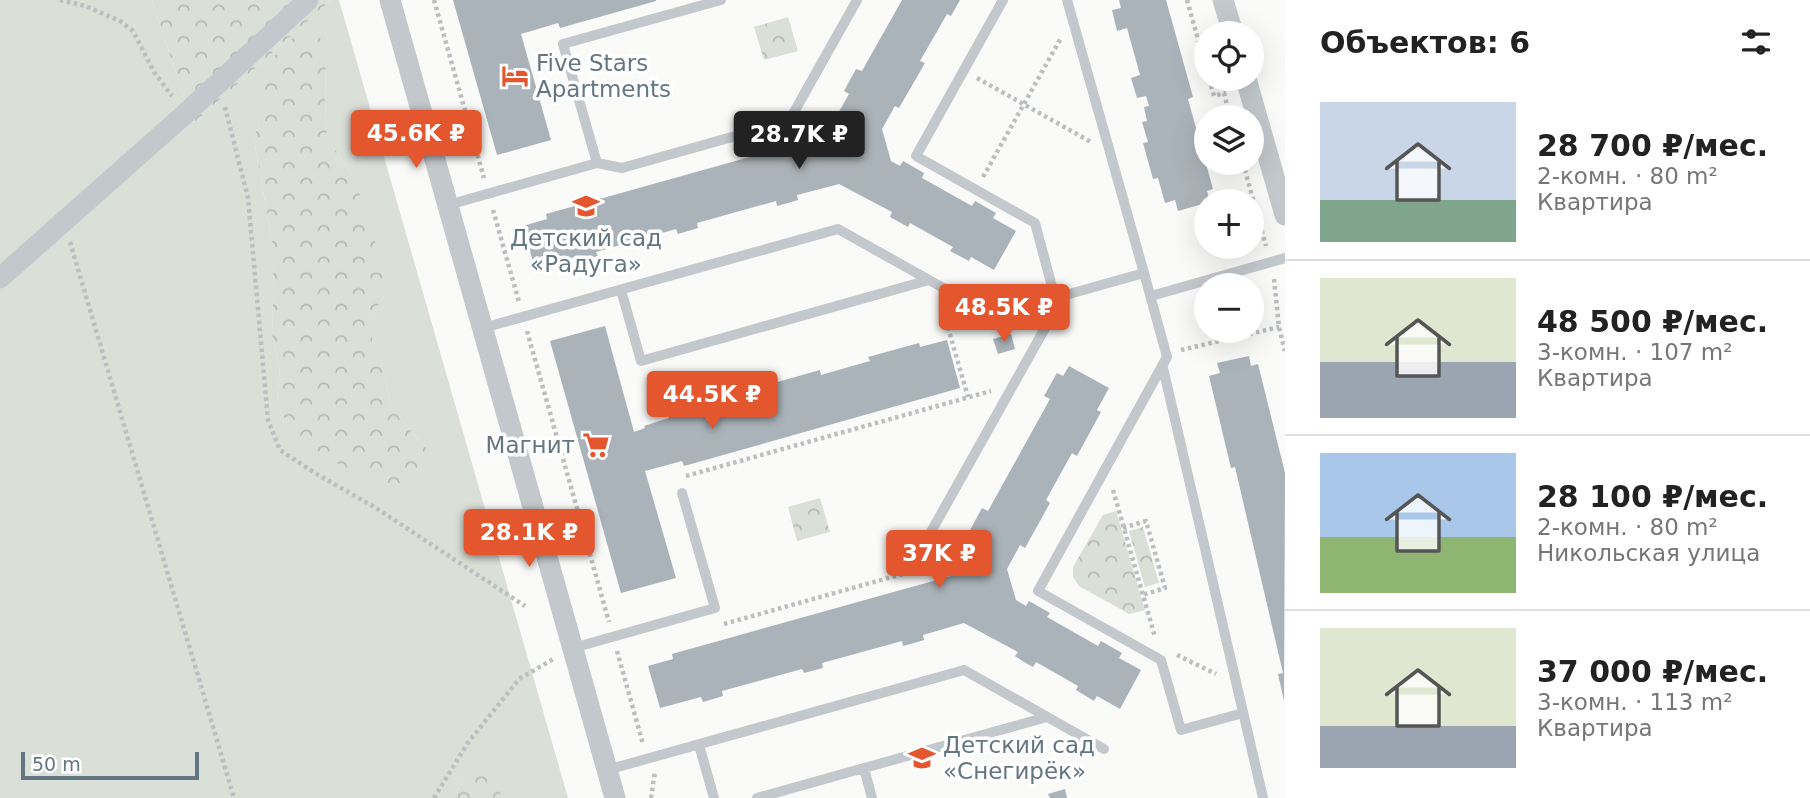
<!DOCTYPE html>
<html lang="ru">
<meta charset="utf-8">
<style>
:root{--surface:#fff;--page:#f2f2f2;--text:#222;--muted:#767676;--line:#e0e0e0;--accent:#e4572e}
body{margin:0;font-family:"DejaVu Sans",sans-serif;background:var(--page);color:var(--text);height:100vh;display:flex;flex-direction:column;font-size:26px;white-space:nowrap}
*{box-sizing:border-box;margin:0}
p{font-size:23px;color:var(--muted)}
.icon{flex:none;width:38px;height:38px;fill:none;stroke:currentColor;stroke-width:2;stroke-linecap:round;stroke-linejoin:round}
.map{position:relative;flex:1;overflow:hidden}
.sheet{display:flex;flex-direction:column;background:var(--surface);width:525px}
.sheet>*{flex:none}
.buttons{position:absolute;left:1194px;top:21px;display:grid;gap:14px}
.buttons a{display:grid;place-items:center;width:70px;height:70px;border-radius:50%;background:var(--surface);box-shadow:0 7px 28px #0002;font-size:35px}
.scale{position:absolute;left:21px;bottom:18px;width:178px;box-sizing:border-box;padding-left:7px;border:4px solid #657683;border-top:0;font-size:19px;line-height:24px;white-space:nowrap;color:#657683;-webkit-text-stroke:5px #fff;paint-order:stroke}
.price{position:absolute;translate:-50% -60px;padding:0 16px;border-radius:7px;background:var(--accent);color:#fff;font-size:23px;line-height:46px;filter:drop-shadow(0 2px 4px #0008)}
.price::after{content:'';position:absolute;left:50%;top:42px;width:21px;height:16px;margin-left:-10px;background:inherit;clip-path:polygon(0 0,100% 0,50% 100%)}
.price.active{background:#222;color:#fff}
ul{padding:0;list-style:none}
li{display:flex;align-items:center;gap:21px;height:175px;padding:0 35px}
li+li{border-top:2px solid var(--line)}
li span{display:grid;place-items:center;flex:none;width:196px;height:140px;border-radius:0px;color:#555}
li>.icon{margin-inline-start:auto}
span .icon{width:84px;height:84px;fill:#fffc;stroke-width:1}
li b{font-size:30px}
h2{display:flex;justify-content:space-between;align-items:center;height:84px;padding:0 35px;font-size:30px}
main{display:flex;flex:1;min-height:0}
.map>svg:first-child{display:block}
</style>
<main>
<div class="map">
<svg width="1285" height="798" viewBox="0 0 1285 798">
<defs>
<pattern id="forest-crowns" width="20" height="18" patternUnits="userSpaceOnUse" patternTransform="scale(1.75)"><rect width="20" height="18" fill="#dadfd7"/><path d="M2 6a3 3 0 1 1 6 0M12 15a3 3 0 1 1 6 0" fill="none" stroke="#b4b9b4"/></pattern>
</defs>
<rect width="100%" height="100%" fill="#fafaf8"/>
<path fill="#dadfd7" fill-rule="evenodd" d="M0,0H152L193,124L331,0H339L568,798H502L495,778L465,780L451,798H0ZM326,62L325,99L327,137L355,180L384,296L372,315V339L378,350L392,409L432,455L277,403L280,368L272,335L274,254L254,139L263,106Z"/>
<path fill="url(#forest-crowns)" d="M152,0H331L193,124Z
M788,17L798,51L764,60L754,27Z
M313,34L321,39L326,62L325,99L327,137L355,180L385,272L384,296L372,315V339L378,350L392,409L432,455L434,467C425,473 416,481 405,483C368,488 331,458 300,441L292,433L277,403L280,368L272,335L274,254L254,139L263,106L258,85L275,56L290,39Z
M820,498L830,532L797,541L788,507Z
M1116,511L1145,610L1129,614L1079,586L1073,577V567L1103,515Z
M1143,527L1159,583L1145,587L1129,531Z
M486,770L495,777L502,798H451L465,780Z"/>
<path fill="#aab3b9" d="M453,0H656V1L560,28L558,23L521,34L551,140L497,155Z
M902,0H960L951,16L947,14L920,61L925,63L899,108L895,106L882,129L891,161L900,166L903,161L924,173L922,178L972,206L975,201L996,213L993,218L1016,231L994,270L971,257L969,261L950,251L953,247L910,223L908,227L890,217L892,212L839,184L797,195L798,200L788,203L777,206L776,201L697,223L698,228L678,234L676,229L596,252L598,256L587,259L577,262L575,257L535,269L523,226L547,219L546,214L825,136L849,94L844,91L856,69L862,71Z
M1119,0H1166L1193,97L1188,99L1213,189L1207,191L1210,201H1206V203L1178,211L1175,200L1165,203L1158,178L1153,179L1143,143L1148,142L1142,122L1147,121L1144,107L1149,106L1146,96L1137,98L1131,78L1140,75L1127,28L1117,31L1112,10L1121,8Z
M605,326L634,432L645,428L644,426L669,418L667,412L718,398L720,404L769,390L767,385L820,370L821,375L870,361L868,357L919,343L920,347L947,340L960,388L684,466L682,461L645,471L676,578L621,593L550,341Z
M1011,334L1015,349L998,354L993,339Z
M1249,356L1251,366L1258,364L1285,473L1284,701L1278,674L1283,673L1235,467L1231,468L1209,376L1220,373L1217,363Z
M1069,366L1109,388L1097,410L1101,412L1077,456L1072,453L1046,500L1050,503L1025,548L1020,545L1007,569L1016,600L1026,606L1029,601L1050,613L1047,617L1098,646L1101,641L1122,653L1119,658L1141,670L1120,709L1097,696L1094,701L1076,690L1078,686L1036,662L1033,667L1024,662L1015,656L1018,652L964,623L923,635L924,640L914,643L903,646L902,641L822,663L823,668L804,673L802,669L722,691L723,696L703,702L701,697L660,708L648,666L673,659L672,654L951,576L975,533L970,530L982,508L988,511L1050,399L1044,396L1057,373L1063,376Z
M1065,789L1067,798H1050L1048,794Z"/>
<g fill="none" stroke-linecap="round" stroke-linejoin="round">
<path stroke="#bbbfc2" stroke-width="4.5" stroke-dasharray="3.5 3.5" stroke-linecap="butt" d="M60,0L85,6L120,21L133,31L154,72L172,96
M434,0L484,178
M1187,0L1206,68
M977,78L1091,142
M1209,79L1214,96L1224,93L1230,117
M225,107L248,198L268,420L280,450L315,473L376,508L525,606
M1243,163L1266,246
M983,177L1061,38
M493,210L519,302
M70,242L234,798
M1274,279L1279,327L1285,351
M942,307L968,397
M527,331L609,622
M1181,350L1279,327
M686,476L991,391
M1113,490L1155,637
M1123,528L1146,521L1165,588L1142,595
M724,624L931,566L938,553
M617,651L643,744
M1177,655L1216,674
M434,798L467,744L519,679L555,658
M651,798L655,771"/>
<path stroke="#c3c8cc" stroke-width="10" d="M1003,0L916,156L1035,223L1055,298
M597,163L622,168L789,121L857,0
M448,205L597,163L563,44L721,0
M1144,273L1167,357L1038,591L1161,660L1181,730L1243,713
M621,290L641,361L929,280
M1151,296L1285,258
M483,328L838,229L963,299L989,304L1018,305L1055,298L1144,273L1067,0
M1163,368L1263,798
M927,539L1063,296
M573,648L715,608L682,493
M699,745L714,798
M864,768L1047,717
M607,770L964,670L1104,749
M757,798L864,768L872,798"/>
<path stroke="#c3c8cc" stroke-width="21" d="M390,0L615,798
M1223,0L1233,33
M1246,79L1285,215
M0,278L185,114L308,0"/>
</g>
<defs>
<symbol id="hotel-bare" viewBox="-9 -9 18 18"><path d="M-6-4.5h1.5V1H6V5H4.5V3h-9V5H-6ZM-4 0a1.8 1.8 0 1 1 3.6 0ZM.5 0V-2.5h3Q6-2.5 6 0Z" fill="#e4572e" stroke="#fff" stroke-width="2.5" paint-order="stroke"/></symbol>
<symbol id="school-bare" viewBox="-9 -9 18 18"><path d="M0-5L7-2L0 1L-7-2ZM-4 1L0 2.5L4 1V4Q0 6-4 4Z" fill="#e4572e" stroke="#fff" stroke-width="2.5" paint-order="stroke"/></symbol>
<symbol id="supermarket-bare" viewBox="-9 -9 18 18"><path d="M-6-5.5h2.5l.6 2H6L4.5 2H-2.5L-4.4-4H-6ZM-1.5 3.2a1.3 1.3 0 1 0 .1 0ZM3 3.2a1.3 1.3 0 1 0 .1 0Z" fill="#e4572e" stroke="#fff" stroke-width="2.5" paint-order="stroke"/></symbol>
</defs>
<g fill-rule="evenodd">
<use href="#hotel-bare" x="496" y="57" width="38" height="38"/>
<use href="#school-bare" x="567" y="187" width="38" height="38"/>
<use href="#supermarket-bare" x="577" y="426" width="38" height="38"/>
<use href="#school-bare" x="903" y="739" width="38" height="38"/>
</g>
<g text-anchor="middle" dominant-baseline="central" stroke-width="7" stroke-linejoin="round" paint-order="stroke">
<g font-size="23" fill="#657683" stroke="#fff" text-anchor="start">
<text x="536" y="63">Five Stars<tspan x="536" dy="26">Apartments</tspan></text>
<text x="586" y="238" text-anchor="middle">Детский сад<tspan x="586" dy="26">«Радуга»</tspan></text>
<text x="575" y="445" text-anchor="end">Магнит</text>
<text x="943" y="745">Детский сад<tspan x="943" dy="26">«Снегирёк»</tspan></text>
</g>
</g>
</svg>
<div class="buttons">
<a><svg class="icon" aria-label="locate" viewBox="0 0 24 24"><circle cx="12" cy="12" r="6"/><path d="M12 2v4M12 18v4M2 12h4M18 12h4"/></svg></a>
<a><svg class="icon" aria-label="layers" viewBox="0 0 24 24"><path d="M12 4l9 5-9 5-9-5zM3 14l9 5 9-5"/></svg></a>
<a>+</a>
<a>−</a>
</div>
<div class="scale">50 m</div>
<b class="price" style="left:416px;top:170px">45.6K ₽</b>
<b class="price active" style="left:799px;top:171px">28.7K ₽</b>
<b class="price" style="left:1004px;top:344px">48.5K ₽</b>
<b class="price" style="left:712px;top:431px">44.5K ₽</b>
<b class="price" style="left:529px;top:569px">28.1K ₽</b>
<b class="price" style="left:939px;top:590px">37K ₽</b>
</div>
<section class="sheet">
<h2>Объектов: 6<svg class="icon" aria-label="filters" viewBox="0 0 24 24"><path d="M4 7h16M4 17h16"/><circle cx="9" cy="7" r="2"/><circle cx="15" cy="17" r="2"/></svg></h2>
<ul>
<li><span style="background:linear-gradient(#c9d6e8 70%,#7fa58c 0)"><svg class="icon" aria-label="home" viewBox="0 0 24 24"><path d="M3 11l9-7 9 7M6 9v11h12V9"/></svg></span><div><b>28 700 ₽/мес.</b><p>2-комн. · 80 m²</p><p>Квартира</p></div></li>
<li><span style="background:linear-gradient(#dfe7d0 60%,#9aa5b1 0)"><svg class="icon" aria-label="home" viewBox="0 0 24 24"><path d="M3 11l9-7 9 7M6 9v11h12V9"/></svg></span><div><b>48 500 ₽/мес.</b><p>3-комн. · 107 m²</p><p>Квартира</p></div></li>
<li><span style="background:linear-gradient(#a9c7e8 60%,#8fb573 0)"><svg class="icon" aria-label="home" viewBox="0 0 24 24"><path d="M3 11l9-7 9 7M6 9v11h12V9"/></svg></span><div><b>28 100 ₽/мес.</b><p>2-комн. · 80 m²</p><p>Никольская улица</p></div></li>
<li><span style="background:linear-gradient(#dfe7d0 70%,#9aa5b1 0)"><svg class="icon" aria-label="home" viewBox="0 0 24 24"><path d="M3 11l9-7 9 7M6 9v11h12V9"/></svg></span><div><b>37 000 ₽/мес.</b><p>3-комн. · 113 m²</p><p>Квартира</p></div></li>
</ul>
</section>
</main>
